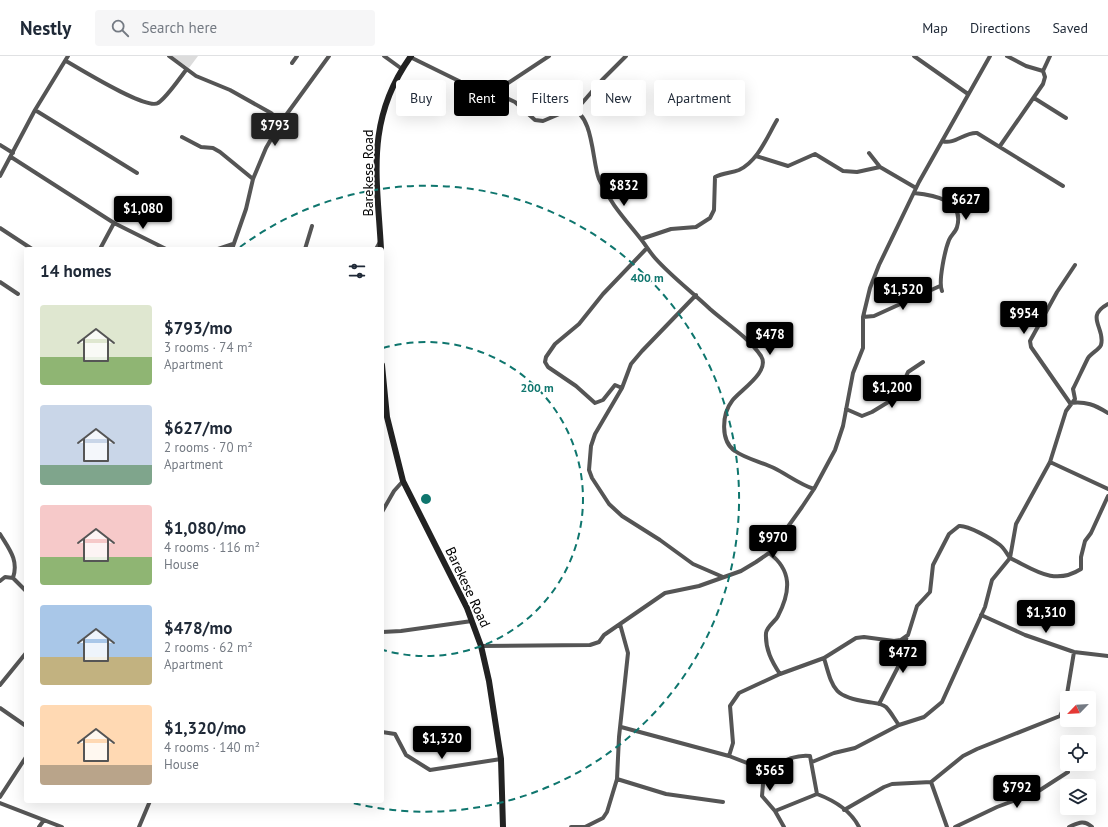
<!DOCTYPE html>
<meta charset="utf-8">
<style>
:root{--surface:#fff;--page:#f6f6f7;--text:#1f2937;--muted:#747a83;--line:#e0e1e3;--accent:#000}
body{margin:0;font-family:"PT Sans",sans-serif;background:var(--page);color:var(--text);height:100vh;display:flex;flex-direction:column;font-size:15px;white-space:nowrap}
*{box-sizing:border-box;margin:0}
p{font-size:13px;color:var(--muted)}
.icon{flex:none;width:22px;height:22px;fill:none;stroke:currentColor;stroke-width:2;stroke-linecap:round;stroke-linejoin:round}
.map{position:relative;flex:1;overflow:hidden}
.details{position:absolute;left:24px;top:191px;width:360px;height:556px;display:flex;flex-direction:column;background:var(--surface);border-radius:4px;box-shadow:0 4px 16px #0002}
.details>*{flex:none}
.guide{position:absolute;left:396px;top:24px;width:380px;height:36px;display:flex;gap:8px}
.needle{width:26px;rotate:245deg}
.tools{position:absolute;left:1060px;top:635px;display:grid;gap:8px}
.tools a{display:grid;place-items:center;width:36px;height:36px;border-radius:4px;background:var(--surface);box-shadow:0 4px 16px #0002;font-size:20px}
.price{position:absolute;translate:-50% -34px;padding:0 9px;border-radius:4px;background:var(--accent);color:#fff;font-size:13px;line-height:26px;filter:drop-shadow(0 1px 2px #0008)}
.price::after{content:'';position:absolute;left:50%;top:24px;width:12px;height:9px;margin-left:-6px;background:inherit;clip-path:polygon(0 0,100% 0,50% 100%)}
.price.selected{background:#222;color:#fff}
ul{padding:0;list-style:none}
li{display:flex;align-items:center;gap:12px;height:100px;padding:0 16px}
li span{display:grid;place-items:center;flex:none;width:112px;height:80px;border-radius:4px;color:#555}
li>.icon{margin-inline-start:auto}
span .icon{width:48px;height:48px;fill:#fffc;stroke-width:1}
li b{font-size:17px}
h2{display:flex;justify-content:space-between;align-items:center;height:48px;padding:0 16px;font-size:17px}
.chip{padding:0 14px;border-radius:4px;background:var(--surface);box-shadow:0 4px 16px #0002;font-size:14px;line-height:36px}
.chip.selected{background:var(--accent);color:#fff}
header{display:flex;align-items:center;gap:24px;box-sizing:border-box;height:56px;padding:0 20px;background:var(--surface);border-bottom:1px solid var(--line)}
header strong{font-size:19px}
nav{display:flex;gap:22px;margin-inline-start:auto;font-size:14px}
.search{width:280px;height:36px;background:var(--page);display:flex;align-items:center;gap:10px;box-sizing:border-box;padding:0 14px;border-radius:4px;color:var(--muted);font-size:15px}
.map>svg:first-child{display:block}
</style>
<header>
<strong>Nestly</strong>
<div class="search"><svg class="icon" aria-label="search" viewBox="0 0 24 24"><circle cx="10" cy="10" r="6"/><path d="M15 15l6 6"/></svg>Search here</div>
<nav><a>Map</a><a>Directions</a><a>Saved</a></nav>
</header>
<div class="map">
<svg width="1108" height="771" viewBox="0 0 1108 771">
<rect width="100%" height="100%" fill="#fff"/>
<path fill="#dcdcdc" d="M172,0H198L189,12Z"/>
<g fill="none" stroke-linecap="round" stroke-linejoin="round">
<path stroke="#555" stroke-width="4" d="M169,0L196,20L230,34L271,57L281,66
M384,0L402,13
M914,0L968,38
M1007,0L1026,10L1043,15L1050,0
M410,1L463,27L504,41L515,46L535,64L543,65L571,53C594,58 592,107 599,123C610,147 624,162 640,182C645,188 649,195 655,202C671,220 692,236 710,253C727,268 748,281 761,300C771,316 739,335 732,345C722,358 720,385 735,395C746,403 762,406 774,412C788,419 799,428 814,433
M66,5C80,13 146,54 158,47C167,41 179,23 186,14
M292,7L297,0
M493,37L549,0
M1034,42L1066,62
M35,54L137,117
M576,54L602,24L626,0
M182,81L201,91L213,92L220,96L253,123
M942,85C955,89 964,76 977,77L1063,130
M0,89L13,97
M1000,90L1043,28L1045,21L1043,15
M869,97L880,111L916,132
M756,100L788,110L815,98L843,115L857,116L880,111
M11,101L114,167L166,193
M0,120L35,54L68,0
M914,137C933,139 965,144 957,171C956,176 951,179 949,184C945,194 938,226 942,235
M0,172L32,193
M641,183L671,173L696,171L710,162L714,154L715,121C723,117 731,117 739,114C758,105 767,81 777,64
M100,193L114,167
M218,193L233,188
M232,193L246,153L253,123L266,92L281,66L329,0
M305,193L312,170
M376,193L380,186
M1075,209L1057,236L1030,285L1031,291L1070,347C1086,345 1095,349 1108,357
M0,226L18,238
M696,239L642,295L631,308L622,332L595,378L591,390L589,414L592,422L609,448L622,460L660,484L693,508L723,521
M863,261L874,260L940,230
M622,332L615,329L603,344L595,347L576,330L548,311L545,306L546,301L555,288L579,268L603,238L647,192
M846,353L862,360L872,356L890,345L902,330L908,316L923,306
M1050,406L1108,433
M382,456L394,435L403,425
M0,478C9,493 19,504 13,522
M769,497C792,514 791,535 778,560C775,566 767,570 766,577C765,593 772,606 780,618
M0,525L5,521L13,522L26,535
M981,559L1025,579L1074,596L1108,600
M382,576L401,575L472,565
M481,590L590,589L599,586L604,579L665,537L699,530L741,515L756,506L769,497L802,451L814,433L835,394L843,370L853,317L863,292V261L870,232L879,209L919,126L990,0
M824,602C833,633 833,641 868,646C873,647 881,647 886,651C891,656 895,664 899,669
M0,629L26,597
M879,648L898,611L907,580
M0,652L26,670
M621,671L729,700L755,710L764,716
M382,676L395,678L406,699L430,714L501,703
M729,700L733,687L730,650L739,637L780,618L824,602L856,582L864,581L894,585L901,584L908,579L917,550L930,536L933,509L949,478L959,470C968,469 992,483 1000,489C1004,492 1007,498 1010,502L1016,468L1050,406L1066,355L1075,343L1073,333C1078,323 1083,312 1088,302C1091,297 1099,294 1101,289C1106,272 1084,261 1108,248
M812,706L834,697L855,692L899,669L924,661L942,646L985,551L992,524L1010,502C1035,514 1054,530 1081,513V501L1085,485L1091,477L1108,440
M617,723L666,738L723,746
M931,726L947,771
M0,741L26,701
M0,747L62,771
M844,754L884,731L892,728L931,726L963,700L977,693L1060,660L1065,650L1074,596
M775,755L817,738C833,744 851,755 859,771
M39,771L44,764
M139,771L150,745
M571,771H585L603,762L607,756L617,723L619,681L628,597L620,568
M784,771L775,755L762,740L764,716C776,708 795,698 810,700L817,738
M955,771L997,751L1037,736L1068,716
M1069,771C1078,767 1084,763 1092,771"/>
<path stroke="#222" stroke-width="6" d="M381,193C377,120 365,64 411,0
M382,309L387,361L403,425L467,552L481,590L489,625L501,703L503,771"/>
</g>
<g fill="none" stroke="#0f766e" stroke-width="2" stroke-dasharray="7 5">
<path d="M383 292A157 157 0 1 1 383 594"/>
<path d="M240 191A313 313 0 1 1 345 745"/>
</g>
<g text-anchor="middle" dominant-baseline="central" stroke-width="3.5" stroke-linejoin="round" paint-order="stroke">
<g font-size="14" fill="#000" stroke="#fff">
<text transform="translate(368 117) rotate(-90)">Barekese Road</text>
<text transform="translate(468 531) rotate(65)">Barekese Road</text>
</g>
</g>
<circle cx="426" cy="443" r="6" fill="#0f766e" stroke="#fff" stroke-width="2"/>
<g font-size="12" text-anchor="middle" font-weight="bold" fill="#0f766e" stroke="#fff" stroke-width="3.5" stroke-linejoin="round" paint-order="stroke">
<text x="647" y="226">400 m</text>
<text x="537" y="336">200 m</text>
</g>
</svg>
<div class="tools">
<a><svg class="needle" viewBox="-14 -14 28 28"><path d="M0-13l5 13h-10z" fill="#e53935"/><path d="M0 13l5-13h-10z" fill="#747a83"/></svg></a>
<a><svg class="icon" aria-label="locate" viewBox="0 0 24 24"><circle cx="12" cy="12" r="6"/><path d="M12 2v4M12 18v4M2 12h4M18 12h4"/></svg></a>
<a><svg class="icon" aria-label="layers" viewBox="0 0 24 24"><path d="M12 4l9 5-9 5-9-5zM3 14l9 5 9-5"/></svg></a>
</div>
<b class="price selected" style="left:275px;top:91px">$793</b>
<b class="price" style="left:624px;top:151px">$832</b>
<b class="price" style="left:966px;top:165px">$627</b>
<b class="price" style="left:143px;top:174px">$1,080</b>
<b class="price" style="left:903px;top:255px">$1,520</b>
<b class="price" style="left:1024px;top:279px">$954</b>
<b class="price" style="left:770px;top:300px">$478</b>
<b class="price" style="left:892px;top:353px">$1,200</b>
<b class="price" style="left:773px;top:503px">$970</b>
<b class="price" style="left:1046px;top:578px">$1,310</b>
<b class="price" style="left:903px;top:618px">$472</b>
<b class="price" style="left:442px;top:704px">$1,320</b>
<b class="price" style="left:770px;top:736px">$565</b>
<b class="price" style="left:1017px;top:753px">$792</b>
<div class="guide">
<a class="chip">Buy</a>
<a class="chip selected">Rent</a>
<a class="chip">Filters</a>
<a class="chip">New</a>
<a class="chip">Apartment</a>
</div>
<section class="details">
<h2>14 homes<svg class="icon" aria-label="filters" viewBox="0 0 24 24"><path d="M4 7h16M4 17h16"/><circle cx="9" cy="7" r="2"/><circle cx="15" cy="17" r="2"/></svg></h2>
<ul>
<li><span style="background:linear-gradient(#dfe7d0 65%,#8fb573 0)"><svg class="icon" aria-label="home" viewBox="0 0 24 24"><path d="M3 11l9-7 9 7M6 9v11h12V9"/></svg></span><div><b>$793/mo</b><p>3 rooms · 74 m²</p><p>Apartment</p></div></li>
<li><span style="background:linear-gradient(#c9d6e8 75%,#7fa58c 0)"><svg class="icon" aria-label="home" viewBox="0 0 24 24"><path d="M3 11l9-7 9 7M6 9v11h12V9"/></svg></span><div><b>$627/mo</b><p>2 rooms · 70 m²</p><p>Apartment</p></div></li>
<li><span style="background:linear-gradient(#f6c9c9 65%,#8fb573 0)"><svg class="icon" aria-label="home" viewBox="0 0 24 24"><path d="M3 11l9-7 9 7M6 9v11h12V9"/></svg></span><div><b>$1,080/mo</b><p>4 rooms · 116 m²</p><p>House</p></div></li>
<li><span style="background:linear-gradient(#a9c7e8 65%,#c2b280 0)"><svg class="icon" aria-label="home" viewBox="0 0 24 24"><path d="M3 11l9-7 9 7M6 9v11h12V9"/></svg></span><div><b>$478/mo</b><p>2 rooms · 62 m²</p><p>Apartment</p></div></li>
<li><span style="background:linear-gradient(#ffd9b3 75%,#b9a48a 0)"><svg class="icon" aria-label="home" viewBox="0 0 24 24"><path d="M3 11l9-7 9 7M6 9v11h12V9"/></svg></span><div><b>$1,320/mo</b><p>4 rooms · 140 m²</p><p>House</p></div></li>
</ul>
</section>
</div>
